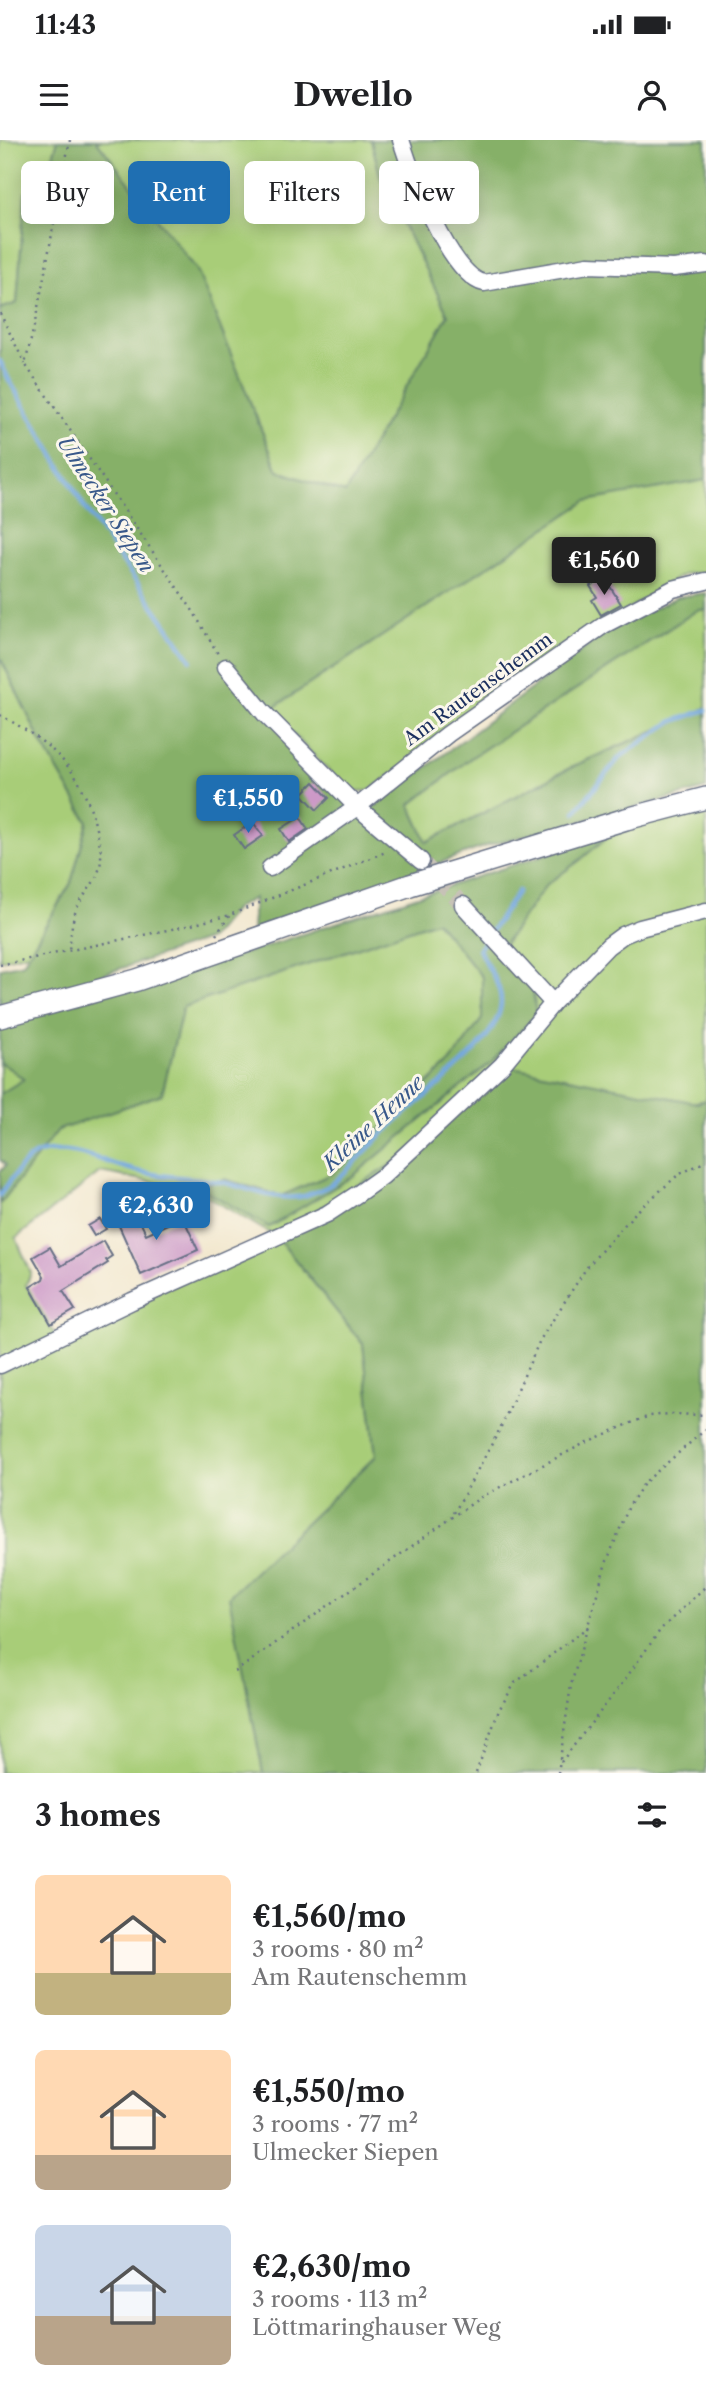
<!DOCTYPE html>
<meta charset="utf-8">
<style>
:root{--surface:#fff;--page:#f6f6f6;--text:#202124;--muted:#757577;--accent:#1f6fb2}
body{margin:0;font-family:"Libre Caslon Text",serif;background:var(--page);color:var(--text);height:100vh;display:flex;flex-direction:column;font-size:26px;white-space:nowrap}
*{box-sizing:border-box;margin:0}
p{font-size:23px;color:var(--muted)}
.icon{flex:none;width:38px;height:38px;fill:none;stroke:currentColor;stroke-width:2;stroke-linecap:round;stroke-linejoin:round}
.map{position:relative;height:1633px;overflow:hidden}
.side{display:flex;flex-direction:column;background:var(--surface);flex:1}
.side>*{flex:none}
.hud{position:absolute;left:21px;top:21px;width:665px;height:63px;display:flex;gap:14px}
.price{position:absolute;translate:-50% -60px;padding:0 16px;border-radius:7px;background:var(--accent);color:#fff;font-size:23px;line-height:46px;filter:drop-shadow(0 2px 4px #0008)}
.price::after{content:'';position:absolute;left:50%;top:42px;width:21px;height:16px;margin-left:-10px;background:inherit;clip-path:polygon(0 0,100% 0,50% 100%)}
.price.selected{background:#222;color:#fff}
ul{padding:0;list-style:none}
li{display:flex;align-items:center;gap:21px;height:175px;padding:0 35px}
li span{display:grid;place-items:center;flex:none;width:196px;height:140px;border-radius:10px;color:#555}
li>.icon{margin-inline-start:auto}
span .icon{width:84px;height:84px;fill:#fffc;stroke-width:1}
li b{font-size:30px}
h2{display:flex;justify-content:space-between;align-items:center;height:84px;padding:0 35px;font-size:30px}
.chip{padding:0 24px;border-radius:10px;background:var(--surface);box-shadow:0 4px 18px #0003;font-size:24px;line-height:63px}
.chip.selected{background:var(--accent);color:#fff}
.status{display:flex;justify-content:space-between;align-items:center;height:49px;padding:0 35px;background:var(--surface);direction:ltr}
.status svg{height:19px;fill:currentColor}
header{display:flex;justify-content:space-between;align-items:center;height:91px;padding:0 35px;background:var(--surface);font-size:32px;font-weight:800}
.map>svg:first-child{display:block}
</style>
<div class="status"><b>11:43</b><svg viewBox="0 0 49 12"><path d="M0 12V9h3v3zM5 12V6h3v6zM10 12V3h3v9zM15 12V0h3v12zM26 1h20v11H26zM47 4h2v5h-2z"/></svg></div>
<header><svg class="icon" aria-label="menu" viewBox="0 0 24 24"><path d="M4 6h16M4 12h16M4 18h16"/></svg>Dwello<svg class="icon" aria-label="person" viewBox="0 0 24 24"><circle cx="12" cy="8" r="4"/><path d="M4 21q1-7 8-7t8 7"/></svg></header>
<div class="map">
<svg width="706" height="1633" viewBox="0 0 706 1633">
<rect width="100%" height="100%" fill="#fbf7ec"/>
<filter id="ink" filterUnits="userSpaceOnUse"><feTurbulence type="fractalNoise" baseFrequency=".0143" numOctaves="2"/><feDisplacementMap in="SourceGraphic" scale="14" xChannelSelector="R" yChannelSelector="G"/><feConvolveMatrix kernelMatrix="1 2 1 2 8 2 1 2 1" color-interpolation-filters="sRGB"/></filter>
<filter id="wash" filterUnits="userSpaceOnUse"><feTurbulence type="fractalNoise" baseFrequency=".00686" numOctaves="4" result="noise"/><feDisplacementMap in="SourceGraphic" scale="28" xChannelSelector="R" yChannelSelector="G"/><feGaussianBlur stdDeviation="1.57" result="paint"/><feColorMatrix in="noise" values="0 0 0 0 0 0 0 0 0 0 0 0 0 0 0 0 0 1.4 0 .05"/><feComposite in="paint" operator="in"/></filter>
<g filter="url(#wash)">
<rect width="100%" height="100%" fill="#f2e7cd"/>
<path fill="#a8cd78" stroke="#627e6b" stroke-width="2" d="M0,0H58L45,42L25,53L17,163L1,169Z
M96,0H371L381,39L448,175L345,354L278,331L197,130Z
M706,340V432L685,434L662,446L368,651H356L344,647L270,570L587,360Z
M706,469V568L576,625L427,702L410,665L472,617L696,471Z
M0,517L40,600L88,682L71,743L29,813L0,820Z
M706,667V960L402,1018L276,1096L363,1204L376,1316L230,1456L263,1633H0V1233L132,1161L275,1096L196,1050L100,1032L16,1098L31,1133L26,1145L56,1197L0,1223V1064L58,990L162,954L183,867L436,780L482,836V879L450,923L332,1034L281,1056L224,1039L199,1047L269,1087L353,1036L490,923L536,875L498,813L546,745L580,720L613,692Z
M0,922L25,939L0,954Z"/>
<path fill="#86b068" stroke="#507063" stroke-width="2" d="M58,0H96L197,130L278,331L345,353L448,175L381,39L371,0H706V340L587,361L270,570L359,678L608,491L677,457L706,453V469L696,471L472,617L410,665L427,702L576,625L706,568V649L489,705L252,790L254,758L236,768L210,799L77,843L0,863V828L23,823L71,743L88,682L40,600L0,517V169L17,163L25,52L45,42Z
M613,692L580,720L546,745L498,813L533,850L536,875L490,923L353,1036L269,1087L199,1047L224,1039L281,1056L332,1034L450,923L482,879V837L436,781L183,867L162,954L58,990L0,1064V1032L6,1025L0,1020V954L24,939L0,922V884L242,814Z
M502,925L697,963L706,960V1633H263L229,1456L376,1316L363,1204L276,1096L402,1018Z"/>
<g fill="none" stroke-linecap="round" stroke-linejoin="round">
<path stroke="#6fa5dd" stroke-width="4.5" d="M0,221L9,240L85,368L191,520
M575,672L620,617L671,582L706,570
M492,790L518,751
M0,1055C8,1044 26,1016 39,1013C77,1003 105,1025 141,1032C169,1038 198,1037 226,1043C251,1049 277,1062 304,1056C312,1053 326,1049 333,1043C353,1026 370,1005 390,987C418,960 500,904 501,862C501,841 486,828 479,809L487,797"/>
</g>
<g id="blocks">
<path fill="#cc99c7" d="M604,437L621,464L601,475L592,460L597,457L590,446Z
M314,642L329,658L317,670L302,654Z
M300,677L308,689L289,702L281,689Z
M253,682L263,696L244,709L234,695Z
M135,1071L146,1094L183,1077L198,1110L141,1135L116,1079Z
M100,1079L106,1089L94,1096L88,1086Z
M103,1101L112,1116L106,1120L108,1123L63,1151L75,1170L51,1184L30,1147L43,1139L44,1136L33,1117L50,1107L61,1126Z"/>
</g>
</g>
<g filter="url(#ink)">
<use href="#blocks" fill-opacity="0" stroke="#666f85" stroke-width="2"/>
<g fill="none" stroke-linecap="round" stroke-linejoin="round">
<path stroke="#c7c2b7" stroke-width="16" stroke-dasharray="16 8" stroke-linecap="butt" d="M421,721L463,765"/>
<defs>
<path id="minor" d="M401,0C411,32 450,136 484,143L588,125L674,128L706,124
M226,527L264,573L357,667L270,728
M421,721L357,667L448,594L604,485L673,449L706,441
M463,765L553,863
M0,1225L132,1161L327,1074L359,1053L383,1036L502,925L553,863L608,806L623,795L640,788L706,771"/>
<path id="major" d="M0,877L137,840L410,745L626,679L706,658"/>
</defs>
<use href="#minor" stroke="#666f85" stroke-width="19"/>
<use href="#major" stroke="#666f85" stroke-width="24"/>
<path stroke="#666f85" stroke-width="2.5" stroke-dasharray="2 5" stroke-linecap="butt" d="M70,0C54,75 44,150 25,224L193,471L218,514
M0,173L25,224
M0,575C51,603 84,630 96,689C99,700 103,714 100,726C97,742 84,753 77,768C71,781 71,796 69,810
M216,795L230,775
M0,825L191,785L230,775L388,711
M454,1373L500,1289L540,1200L587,1127L635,1073L678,1035L706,1021
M235,1532L481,1357L589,1301L636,1281L650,1276L670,1274L706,1275
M561,1622L621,1545L661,1489L706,1446
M476,1633L499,1570L515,1543L589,1486
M558,1633L571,1545L605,1426L629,1366L645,1342L706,1289"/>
<use href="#minor" stroke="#fff" stroke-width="16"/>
<use href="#major" stroke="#fff" stroke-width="21"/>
</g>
</g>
<g text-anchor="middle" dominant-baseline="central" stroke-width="6" stroke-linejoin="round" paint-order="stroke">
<g font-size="19" fill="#1b2f5e" stroke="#fbf7ec">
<text transform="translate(478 549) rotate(-36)">Am Rautenschemm</text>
</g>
<g font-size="21" font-style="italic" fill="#38588a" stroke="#fbf7ec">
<text transform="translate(106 364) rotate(57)">Ulmecker Siepen</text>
<text transform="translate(373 983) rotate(-43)">Kleine Henne</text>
</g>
</g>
</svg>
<b class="price selected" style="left:604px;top:457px">€1,560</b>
<b class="price" style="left:248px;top:695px">€1,550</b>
<b class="price" style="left:156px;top:1102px">€2,630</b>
<div class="hud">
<a class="chip">Buy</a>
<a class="chip selected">Rent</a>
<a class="chip">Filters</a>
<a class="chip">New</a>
</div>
</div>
<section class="side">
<h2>3 homes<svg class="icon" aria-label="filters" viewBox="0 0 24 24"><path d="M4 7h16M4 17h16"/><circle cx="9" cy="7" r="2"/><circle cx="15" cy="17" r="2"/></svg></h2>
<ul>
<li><span style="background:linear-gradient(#ffd9b3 70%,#c2b280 0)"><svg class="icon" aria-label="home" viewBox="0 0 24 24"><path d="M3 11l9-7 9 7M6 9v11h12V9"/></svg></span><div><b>€1,560/mo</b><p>3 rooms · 80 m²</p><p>Am Rautenschemm</p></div></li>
<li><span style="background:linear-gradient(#ffd9b3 75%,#b9a48a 0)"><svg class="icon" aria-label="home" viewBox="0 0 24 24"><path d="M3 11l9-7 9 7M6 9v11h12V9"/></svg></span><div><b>€1,550/mo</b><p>3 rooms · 77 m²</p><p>Ulmecker Siepen</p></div></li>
<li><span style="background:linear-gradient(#c9d6e8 65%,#b9a48a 0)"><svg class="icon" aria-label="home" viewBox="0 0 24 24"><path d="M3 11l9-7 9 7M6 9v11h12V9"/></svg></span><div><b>€2,630/mo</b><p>3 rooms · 113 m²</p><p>Löttmaringhauser Weg</p></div></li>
</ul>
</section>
